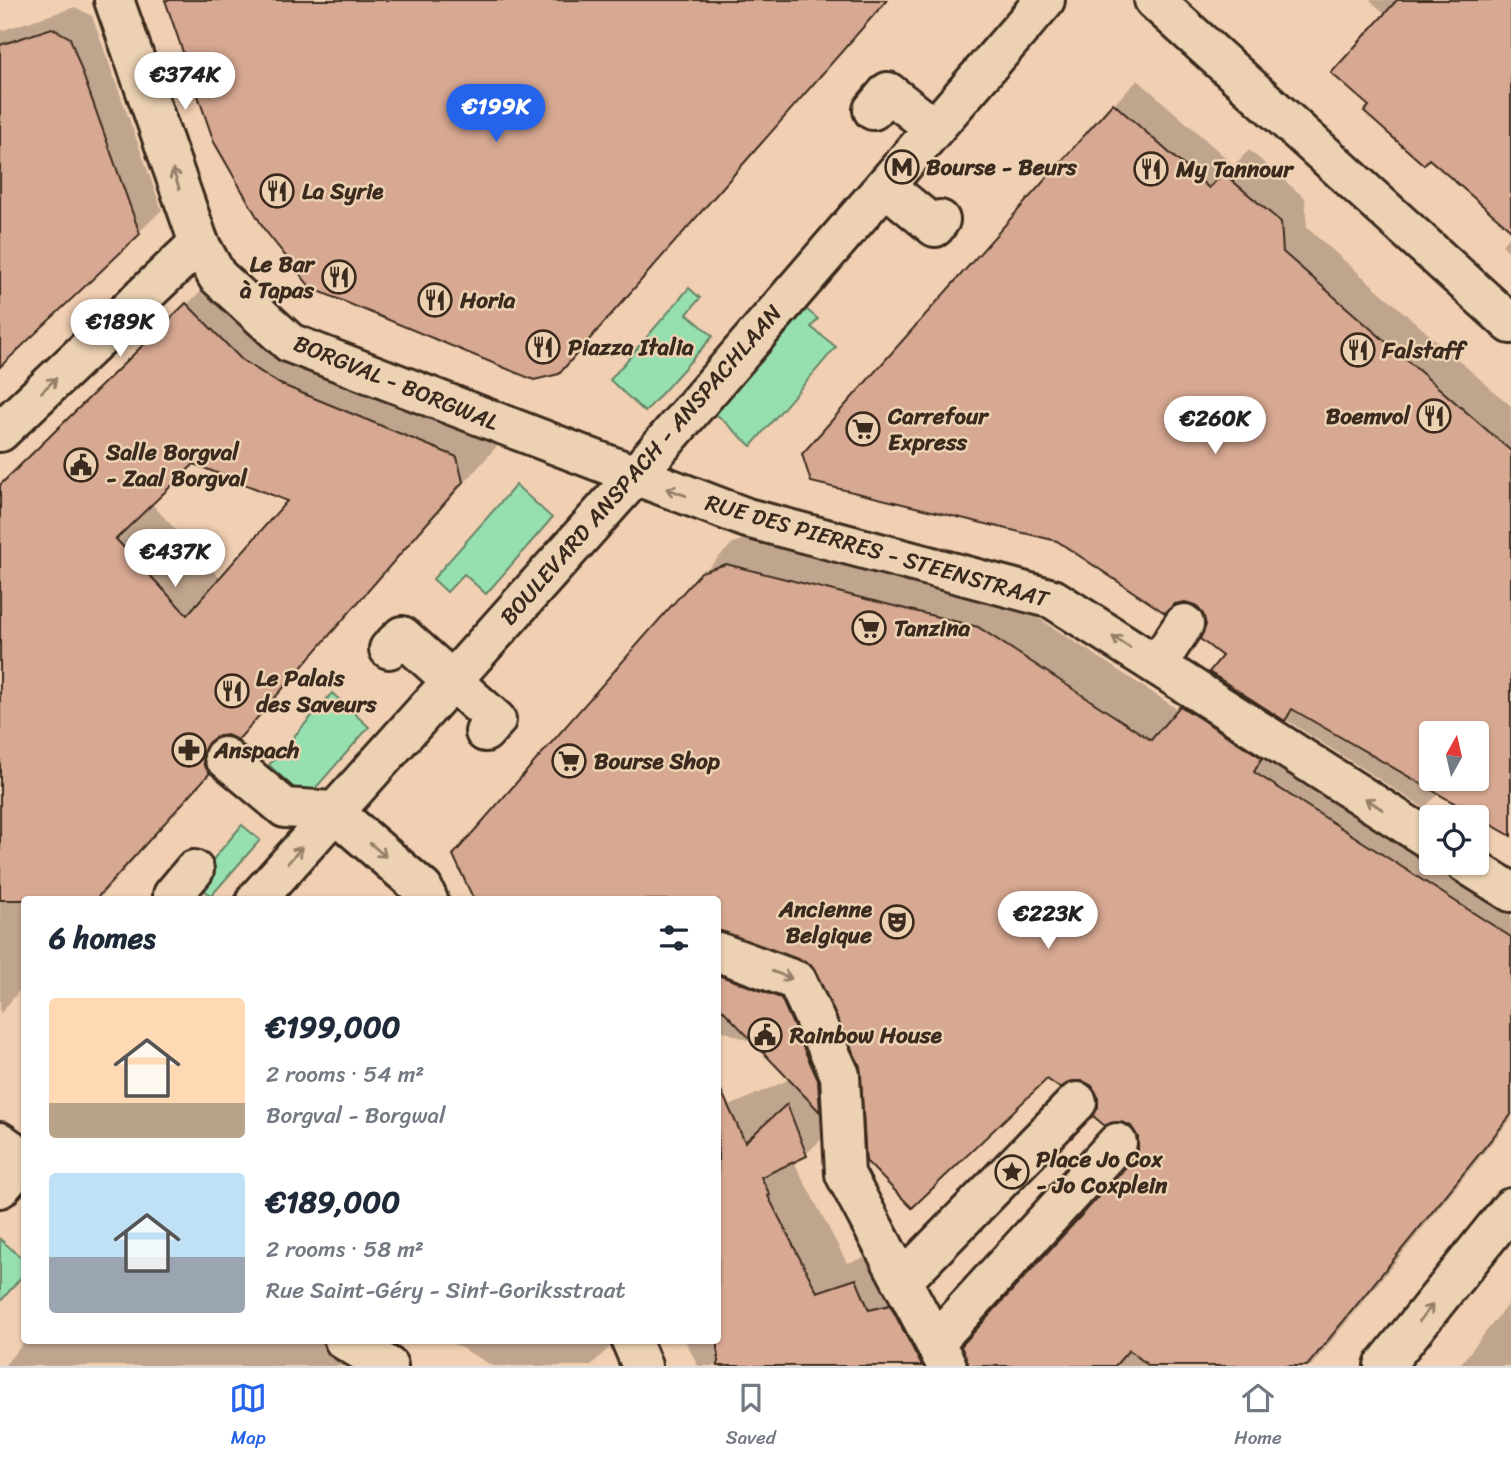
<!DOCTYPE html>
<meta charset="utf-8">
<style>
:root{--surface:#fff;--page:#f6f6f7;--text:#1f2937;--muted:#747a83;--line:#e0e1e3;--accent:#2563eb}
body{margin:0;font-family:Sriracha,sans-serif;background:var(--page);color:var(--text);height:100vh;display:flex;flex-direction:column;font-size:26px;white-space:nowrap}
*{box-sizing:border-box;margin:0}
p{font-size:23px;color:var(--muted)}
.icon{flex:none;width:38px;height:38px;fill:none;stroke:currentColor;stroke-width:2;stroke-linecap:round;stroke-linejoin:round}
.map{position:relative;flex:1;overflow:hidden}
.side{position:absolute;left:21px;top:896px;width:700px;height:448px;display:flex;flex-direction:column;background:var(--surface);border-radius:7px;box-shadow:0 2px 5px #0004}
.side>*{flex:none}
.needle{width:46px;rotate:8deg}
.tools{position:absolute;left:1419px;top:721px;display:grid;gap:14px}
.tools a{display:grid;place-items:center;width:70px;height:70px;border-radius:7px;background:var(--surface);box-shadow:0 2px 5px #0004;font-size:35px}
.price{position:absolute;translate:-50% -60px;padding:0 16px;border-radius:24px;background:#fff;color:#222;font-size:23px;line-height:46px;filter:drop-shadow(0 2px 4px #0008)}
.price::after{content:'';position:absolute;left:50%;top:42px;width:21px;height:16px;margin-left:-10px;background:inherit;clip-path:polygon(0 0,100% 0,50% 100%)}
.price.selected{background:var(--accent);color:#fff}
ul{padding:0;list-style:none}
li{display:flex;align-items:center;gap:21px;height:175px;padding:0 28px}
li span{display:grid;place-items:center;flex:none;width:196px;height:140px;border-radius:7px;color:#555}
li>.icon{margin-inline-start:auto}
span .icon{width:84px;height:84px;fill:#fffc;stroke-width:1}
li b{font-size:30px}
h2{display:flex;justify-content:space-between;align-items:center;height:84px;padding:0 28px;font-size:30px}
.menu{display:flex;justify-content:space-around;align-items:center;height:98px;border-top:2px solid var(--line);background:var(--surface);font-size:19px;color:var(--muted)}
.menu a{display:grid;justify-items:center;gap:4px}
.menu .selected{color:var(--accent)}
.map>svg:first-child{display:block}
</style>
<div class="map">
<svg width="1511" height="1366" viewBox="0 0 1511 1366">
<rect width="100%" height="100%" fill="#f1cfb2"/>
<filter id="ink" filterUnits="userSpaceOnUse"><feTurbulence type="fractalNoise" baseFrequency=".0143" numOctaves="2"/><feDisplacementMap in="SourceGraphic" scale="14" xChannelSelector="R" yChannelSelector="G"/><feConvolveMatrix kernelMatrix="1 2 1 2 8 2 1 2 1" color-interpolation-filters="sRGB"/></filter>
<g filter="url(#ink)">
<path fill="#96e0b0" stroke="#688567" stroke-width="2" d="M689,288L700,298L687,314L713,336L645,412L610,380Z
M806,309L818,319L811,327L836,347L751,446L715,413Z
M516,485L552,518L486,594L464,574L447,592L433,579Z
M332,693L369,727L306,799L269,765Z
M242,825L260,840L211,896L195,881Z
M0,1239L24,1260V1274L0,1302Z"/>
<path fill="#0003" fill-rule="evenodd" d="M167,0H887L558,373Z
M1370,0H1511V228L1372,106L1386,15Z
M75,7L92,16L162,210L0,365V31Z
M1138,80L1234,165L1249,150L1305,198L1307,228L1511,406V833L1444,789L1424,808L1211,672L1225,656L1208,625L1114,104ZM1432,733H1477V779H1432Z
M1511,234V253L1502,245Z
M223,270L277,326L492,422L497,446L98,900H24V985L0,1014V484ZM194,462L290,500L221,579L151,503Z
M756,535L1008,598L1179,710L1211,678L1432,819V863H1477L1511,889V1119L1311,1366H698L685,1340H718V1104L721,1110L790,1079L758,1044L718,1029V900L703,573L733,543ZM727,930L805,959L818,970L862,1066L1084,1079L1093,1085L1100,1096V1107L1133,1126L1140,1137V1155L968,1358L886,1251L847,1263L796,1166V1159L806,1154L836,1125L810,969L730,936Z
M1511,1300V1366H1459Z
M26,1340H329L367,1366H4Z
M447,1340H617L590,1366H493Z"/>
<path fill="#d7a892" stroke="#3b2a1e" stroke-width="2" fill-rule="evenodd" d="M165,0H887L559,374L534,380L311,288L264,229L214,142Z
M1397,0H1511V230L1429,159L1424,165L1364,112L1369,106L1331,73Z
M52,28L70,38L140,234L0,367V45Z
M1113,103L1209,188L1223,173L1281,222L1283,252L1511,451V836L1292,709L1285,721L1209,672L1222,656L1200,639L1206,625L1203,614L1195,605L1185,602L1175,604L1165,613L1057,541L811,482L802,454ZM1432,733H1477V779H1432Z
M186,303L242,360L280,384L457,457L463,482L238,740L227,735L216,737L208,743L202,754L204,765L210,773L95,900H0V485ZM194,464L287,501L187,615L116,539Z
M726,564L978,627L1151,740L1180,706L1262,758L1254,772L1511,937V1115L1307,1366H1149L1129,1350L1115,1366H969L961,1346L1138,1154V1137L1131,1126L1121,1122L1105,1126L1093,1116L1098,1107V1097L1092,1086L1083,1081H1072L1060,1088L1047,1079L912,1208L866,1161L860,1066L811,965L718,931V900H474L453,855L701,572Z
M718,975L781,998L818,1080L820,1112L718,1005Z
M718,1084L745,1142L787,1104L807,1156L761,1177L770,1195L768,1196L817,1292L856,1279L869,1310L890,1305L922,1366H718Z"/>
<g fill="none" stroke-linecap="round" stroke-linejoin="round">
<defs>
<path id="pedestrian" d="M1154,0L1511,324
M873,110L888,92L934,128
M885,186L935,227L940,220
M199,243L217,276L290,343L747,518L1053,599L1432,841
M389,649L402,636L496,720L485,732
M1157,665L1184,624
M224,757L285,808L333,811
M333,811L423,889L428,900
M1465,863L1511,892
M178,900L173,895L194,870
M256,900L634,477L1045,0
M718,952L797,981L840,1075L845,1174L947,1366
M0,1188L24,1160
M903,1280L1077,1102
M631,1340L642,1366
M935,1342L1117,1143
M1384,1366L1511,1208"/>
<path id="minor" d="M0,432L199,243L114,0
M0,1142L24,1159
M344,1340L388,1366"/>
</defs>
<use href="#pedestrian" stroke="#3b2a1e" stroke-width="44"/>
<use href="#minor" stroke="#3b2a1e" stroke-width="44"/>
<use href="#pedestrian" stroke="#ecd2b3" stroke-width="38"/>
<use href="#minor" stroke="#ecd2b3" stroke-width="38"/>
</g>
<defs><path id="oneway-shaft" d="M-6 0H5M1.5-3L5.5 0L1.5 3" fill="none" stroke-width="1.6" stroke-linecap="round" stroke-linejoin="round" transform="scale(1.75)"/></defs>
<g stroke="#947e68">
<use href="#oneway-shaft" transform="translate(176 179) rotate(-109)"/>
<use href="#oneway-shaft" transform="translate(49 385) rotate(-44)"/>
<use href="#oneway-shaft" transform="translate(676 492) rotate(-160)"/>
<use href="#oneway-shaft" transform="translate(1121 642) rotate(-147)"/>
<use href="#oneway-shaft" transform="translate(1374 804) rotate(-147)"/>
<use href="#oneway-shaft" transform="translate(378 850) rotate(41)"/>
<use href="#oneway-shaft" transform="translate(295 855) rotate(-49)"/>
<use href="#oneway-shaft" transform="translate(782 975) rotate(20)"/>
<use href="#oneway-shaft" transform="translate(1426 1313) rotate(-51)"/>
</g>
</g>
<defs>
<symbol id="metro-ring" viewBox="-11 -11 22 22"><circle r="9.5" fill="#ecd2b3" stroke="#3b2a1e" stroke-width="1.5"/><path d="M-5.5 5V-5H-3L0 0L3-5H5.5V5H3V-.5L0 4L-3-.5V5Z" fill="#3b2a1e"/></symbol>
<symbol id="restaurant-ring" viewBox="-11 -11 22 22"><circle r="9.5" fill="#ecd2b3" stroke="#3b2a1e" stroke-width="1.5"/><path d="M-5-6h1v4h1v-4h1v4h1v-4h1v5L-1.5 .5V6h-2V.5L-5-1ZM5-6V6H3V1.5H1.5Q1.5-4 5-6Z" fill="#3b2a1e"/></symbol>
<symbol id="supermarket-ring" viewBox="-11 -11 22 22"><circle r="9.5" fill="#ecd2b3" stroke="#3b2a1e" stroke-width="1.5"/><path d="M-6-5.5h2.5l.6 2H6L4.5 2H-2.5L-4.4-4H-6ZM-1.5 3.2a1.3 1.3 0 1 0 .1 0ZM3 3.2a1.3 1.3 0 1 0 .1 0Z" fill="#3b2a1e"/></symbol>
<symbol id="civic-ring" viewBox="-11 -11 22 22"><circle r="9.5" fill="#ecd2b3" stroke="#3b2a1e" stroke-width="1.5"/><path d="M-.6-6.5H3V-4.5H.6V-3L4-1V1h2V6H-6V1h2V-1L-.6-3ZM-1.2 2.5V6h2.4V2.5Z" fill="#3b2a1e"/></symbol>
<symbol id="pharmacy-ring" viewBox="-11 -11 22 22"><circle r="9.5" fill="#ecd2b3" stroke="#3b2a1e" stroke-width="1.5"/><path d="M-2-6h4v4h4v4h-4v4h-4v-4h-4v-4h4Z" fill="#3b2a1e"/></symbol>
<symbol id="theatre-ring" viewBox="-11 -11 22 22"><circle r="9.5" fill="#ecd2b3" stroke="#3b2a1e" stroke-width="1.5"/><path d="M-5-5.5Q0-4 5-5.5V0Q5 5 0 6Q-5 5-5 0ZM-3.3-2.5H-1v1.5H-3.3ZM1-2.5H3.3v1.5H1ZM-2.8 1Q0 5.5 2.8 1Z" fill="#3b2a1e"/></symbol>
<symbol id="sight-ring" viewBox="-11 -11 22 22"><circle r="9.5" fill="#ecd2b3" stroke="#3b2a1e" stroke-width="1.5"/><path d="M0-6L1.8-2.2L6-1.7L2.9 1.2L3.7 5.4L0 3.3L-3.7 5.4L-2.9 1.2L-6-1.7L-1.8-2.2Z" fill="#3b2a1e"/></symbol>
</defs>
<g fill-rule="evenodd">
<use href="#metro-ring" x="883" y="148" width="38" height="38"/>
<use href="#restaurant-ring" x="1132" y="150" width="38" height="38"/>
<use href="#restaurant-ring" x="258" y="172" width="38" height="38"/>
<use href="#restaurant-ring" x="320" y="258" width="38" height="38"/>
<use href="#restaurant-ring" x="416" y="281" width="38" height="38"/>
<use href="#restaurant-ring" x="524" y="328" width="38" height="38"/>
<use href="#restaurant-ring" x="1339" y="331" width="38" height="38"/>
<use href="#restaurant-ring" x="1415" y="397" width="38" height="38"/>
<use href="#supermarket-ring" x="844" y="410" width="38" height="38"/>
<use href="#civic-ring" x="62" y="446" width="38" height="38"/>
<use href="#supermarket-ring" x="850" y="609" width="38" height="38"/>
<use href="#restaurant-ring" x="213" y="672" width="38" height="38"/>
<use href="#pharmacy-ring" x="170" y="731" width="38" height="38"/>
<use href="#supermarket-ring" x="550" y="742" width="38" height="38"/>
<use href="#theatre-ring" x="878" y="903" width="38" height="38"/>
<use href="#civic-ring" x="746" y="1016" width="38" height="38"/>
<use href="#sight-ring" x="993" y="1153" width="38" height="38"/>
</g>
<g text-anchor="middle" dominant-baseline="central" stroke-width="5" stroke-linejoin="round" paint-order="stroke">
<g font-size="23" font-weight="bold" fill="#3b2a1e" stroke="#ecd2b3" text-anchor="start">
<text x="926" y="167">Bourse - Beurs</text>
<text x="1176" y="169">My Tannour</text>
<text x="302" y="191">La Syrie</text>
<text x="314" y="264" text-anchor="end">Le Bar<tspan x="314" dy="26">à Tapas</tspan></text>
<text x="460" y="300">Horia</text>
<text x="568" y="347">Piazza Italia</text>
<text x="1382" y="350">Falstaff</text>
<text x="888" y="416">Carrefour<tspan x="888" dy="26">Express</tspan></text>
<text x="1410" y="416" text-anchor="end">Boemvol</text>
<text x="106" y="452">Salle Borgval<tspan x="106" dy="26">- Zaal Borgval</tspan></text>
<text x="894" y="628">Tanzina</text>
<text x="256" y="678">Le Palais<tspan x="256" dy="26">des Saveurs</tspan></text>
<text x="214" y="750">Anspach</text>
<text x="594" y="761">Bourse Shop</text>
<text x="872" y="909" text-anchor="end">Ancienne<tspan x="872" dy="26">Belgique</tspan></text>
<text x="790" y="1035">Rainbow House</text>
<text x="1036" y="1159">Place Jo Cox<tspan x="1036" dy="26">- Jo Coxplein</tspan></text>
</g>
<g font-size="23" fill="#3b2a1e" stroke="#ecd2b3">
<text transform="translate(396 383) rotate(22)">BORGVAL - BORGWAL</text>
<text transform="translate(641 465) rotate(-49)">BOULEVARD ANSPACH - ANSPACHLAAN</text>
<text transform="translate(877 551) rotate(16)">RUE DES PIERRES - STEENSTRAAT</text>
</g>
</g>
</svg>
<div class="tools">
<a><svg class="needle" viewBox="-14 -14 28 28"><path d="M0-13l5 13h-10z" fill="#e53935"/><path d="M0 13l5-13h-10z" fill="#747a83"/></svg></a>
<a><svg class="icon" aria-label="locate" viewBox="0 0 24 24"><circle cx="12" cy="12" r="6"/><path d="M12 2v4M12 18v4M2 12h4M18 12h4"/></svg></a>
</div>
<b class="price" style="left:185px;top:112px">€374K</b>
<b class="price selected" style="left:496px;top:144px">€199K</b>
<b class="price" style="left:120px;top:359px">€189K</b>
<b class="price" style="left:1215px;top:456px">€260K</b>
<b class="price" style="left:175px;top:589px">€437K</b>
<b class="price" style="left:1048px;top:951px">€223K</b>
<section class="side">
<h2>6 homes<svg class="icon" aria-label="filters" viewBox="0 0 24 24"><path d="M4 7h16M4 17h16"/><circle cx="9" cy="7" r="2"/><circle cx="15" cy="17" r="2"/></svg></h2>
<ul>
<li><span style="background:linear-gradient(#ffd9b3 75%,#b9a48a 0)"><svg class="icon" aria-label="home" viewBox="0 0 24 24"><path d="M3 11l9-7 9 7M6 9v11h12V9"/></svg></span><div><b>€199,000</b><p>2 rooms · 54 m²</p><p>Borgval - Borgwal</p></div></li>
<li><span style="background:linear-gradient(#bfe0f5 60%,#9aa5b1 0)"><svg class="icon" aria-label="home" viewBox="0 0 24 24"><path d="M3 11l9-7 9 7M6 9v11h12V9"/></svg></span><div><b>€189,000</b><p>2 rooms · 58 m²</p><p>Rue Saint-Géry - Sint-Goriksstraat</p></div></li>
</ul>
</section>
</div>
<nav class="menu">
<a class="selected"><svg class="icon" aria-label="map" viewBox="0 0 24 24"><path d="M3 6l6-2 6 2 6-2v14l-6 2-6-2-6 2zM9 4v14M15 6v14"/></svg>Map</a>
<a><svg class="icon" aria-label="saved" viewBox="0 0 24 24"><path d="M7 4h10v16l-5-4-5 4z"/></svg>Saved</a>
<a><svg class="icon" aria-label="home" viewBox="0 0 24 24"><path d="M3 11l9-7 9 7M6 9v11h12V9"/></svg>Home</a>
</nav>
